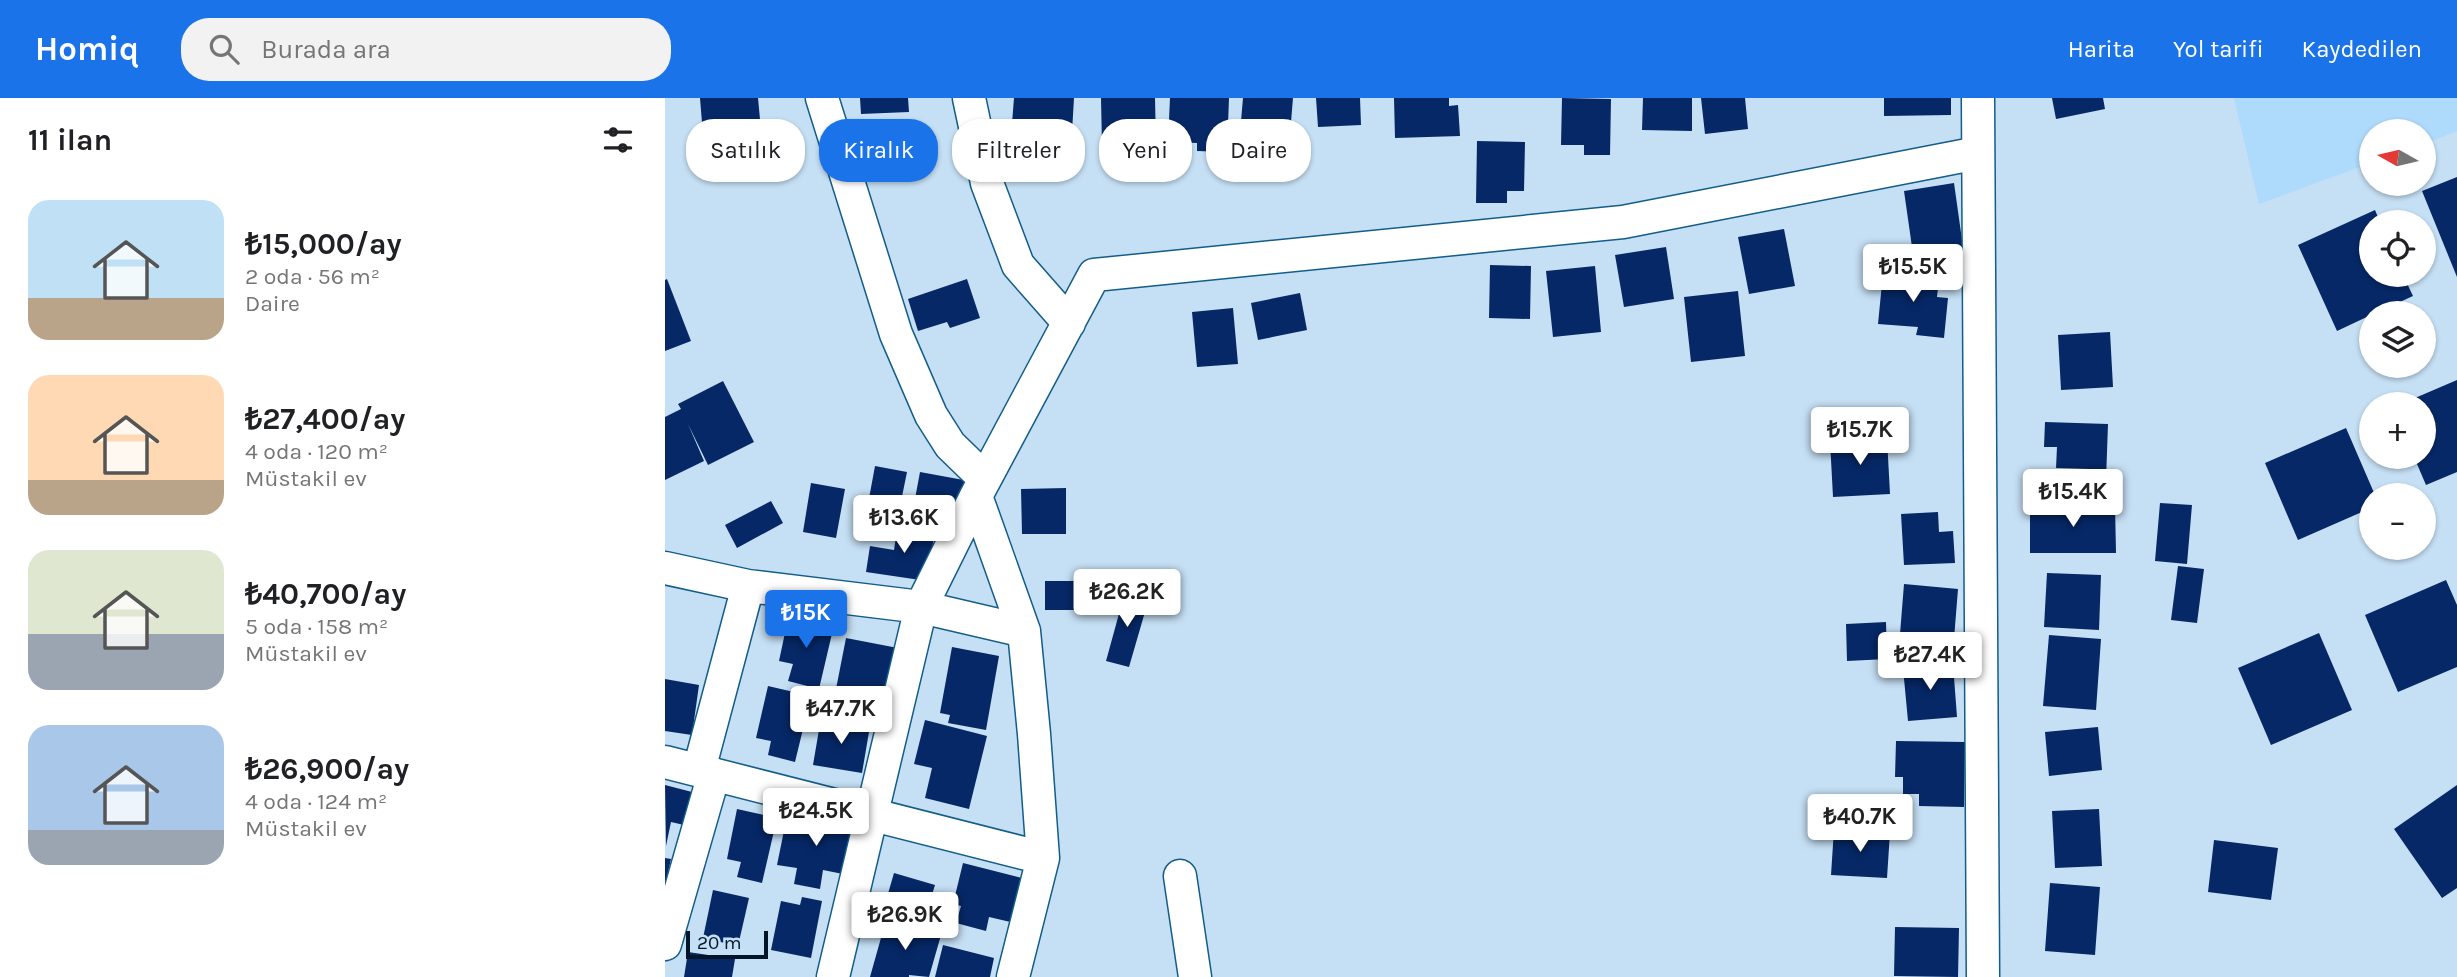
<!DOCTYPE html>
<html lang="tr">
<meta charset="utf-8">
<style>
:root{--surface:#fff;--page:#f2f2f2;--text:#202124;--muted:#757577;--accent:#1a73e8}
body{margin:0;font-family:Karla,sans-serif;background:var(--page);color:var(--text);height:100vh;display:flex;flex-direction:column;font-size:26px;white-space:nowrap}
*{box-sizing:border-box;margin:0}
p{font-size:23px;color:var(--muted)}
.icon{flex:none;width:38px;height:38px;fill:none;stroke:currentColor;stroke-width:2;stroke-linecap:round;stroke-linejoin:round}
.map{position:relative;flex:1;overflow:hidden}
.side{display:flex;flex-direction:column;background:var(--surface);width:665px}
.side>*{flex:none}
.banner{position:absolute;left:21px;top:21px;width:665px;height:63px;display:flex;gap:14px}
.needle{width:46px;rotate:278deg}
.controls{position:absolute;left:1694px;top:21px;display:grid;gap:14px}
.controls a{display:grid;place-items:center;width:77px;height:77px;border-radius:50%;background:var(--surface);box-shadow:0 2px 5px #0004;font-size:35px}
.scale{position:absolute;left:21px;bottom:18px;width:82px;box-sizing:border-box;padding-left:7px;border:4px solid #001527;border-top:0;font-size:19px;line-height:24px;white-space:nowrap;color:#001527;-webkit-text-stroke:5px #c5dff4;paint-order:stroke}
.price{position:absolute;translate:-50% -60px;padding:0 16px;border-radius:7px;background:#fff;color:#222;font-size:23px;line-height:46px;filter:drop-shadow(0 2px 4px #0008)}
.price::after{content:'';position:absolute;left:50%;top:42px;width:21px;height:16px;margin-left:-10px;background:inherit;clip-path:polygon(0 0,100% 0,50% 100%)}
.price.active{background:var(--accent);color:#fff}
ul{padding:0;list-style:none}
li{display:flex;align-items:center;gap:21px;height:175px;padding:0 28px}
li span{display:grid;place-items:center;flex:none;width:196px;height:140px;border-radius:21px;color:#555}
li>.icon{margin-inline-start:auto}
span .icon{width:84px;height:84px;fill:#fffc;stroke-width:1}
li b{font-size:30px}
h2{display:flex;justify-content:space-between;align-items:center;height:84px;padding:0 28px;font-size:30px}
.pill{padding:0 24px;border-radius:28px;background:var(--surface);box-shadow:0 2px 5px #0004;font-size:24px;line-height:63px}
.pill.active{background:var(--accent);color:#fff}
header{display:flex;align-items:center;gap:42px;box-sizing:border-box;height:98px;padding:0 35px;background:var(--accent);color:#fff}
header strong{font-size:33px}
nav{display:flex;gap:38px;margin-inline-start:auto;font-size:24px}
.search{width:490px;height:63px;background:var(--page);display:flex;align-items:center;gap:18px;box-sizing:border-box;padding:0 24px;border-radius:28px;color:var(--muted);font-size:26px}
main{display:flex;flex:1;min-height:0}
.map>svg:first-child{display:block}
</style>
<header>
<strong>Homiq</strong>
<div class="search"><svg class="icon" aria-label="search" viewBox="0 0 24 24"><circle cx="10" cy="10" r="6"/><path d="M15 15l6 6"/></svg>Burada ara</div>
<nav><a>Harita</a><a>Yol tarifi</a><a>Kaydedilen</a></nav>
</header>
<main>
<section class="side">
<h2>11 ilan<svg class="icon" aria-label="filters" viewBox="0 0 24 24"><path d="M4 7h16M4 17h16"/><circle cx="9" cy="7" r="2"/><circle cx="15" cy="17" r="2"/></svg></h2>
<ul>
<li><span style="background:linear-gradient(#bfe0f5 70%,#b9a48a 0)"><svg class="icon" aria-label="home" viewBox="0 0 24 24"><path d="M3 11l9-7 9 7M6 9v11h12V9"/></svg></span><div><b>₺15,000/ay</b><p>2 oda · 56 m²</p><p>Daire</p></div></li>
<li><span style="background:linear-gradient(#ffd9b3 75%,#b9a48a 0)"><svg class="icon" aria-label="home" viewBox="0 0 24 24"><path d="M3 11l9-7 9 7M6 9v11h12V9"/></svg></span><div><b>₺27,400/ay</b><p>4 oda · 120 m²</p><p>Müstakil ev</p></div></li>
<li><span style="background:linear-gradient(#dfe7d0 60%,#9aa5b1 0)"><svg class="icon" aria-label="home" viewBox="0 0 24 24"><path d="M3 11l9-7 9 7M6 9v11h12V9"/></svg></span><div><b>₺40,700/ay</b><p>5 oda · 158 m²</p><p>Müstakil ev</p></div></li>
<li><span style="background:linear-gradient(#a9c7e8 75%,#9aa5b1 0)"><svg class="icon" aria-label="home" viewBox="0 0 24 24"><path d="M3 11l9-7 9 7M6 9v11h12V9"/></svg></span><div><b>₺26,900/ay</b><p>4 oda · 124 m²</p><p>Müstakil ev</p></div></li>
</ul>
</section>
<div class="map">
<svg width="1792" height="879" viewBox="0 0 1792 879">
<rect width="100%" height="100%" fill="#c5dff4"/>
<path fill="#aedafc" d="M1569,0H1792V33L1759,46V33H1706V65L1594,106Z"/>
<path fill="#062867" d="M35,0H93L96,32L38,37Z
M195,0H243L244,14L196,16Z
M349,0H409L406,51L366,48L367,39L346,38Z
M436,0H490L491,47L437,48Z
M505,0H564L562,54L532,53V45L503,44Z
M578,0H628L625,36L600,33V25L576,23Z
M651,0H695L696,27L653,29Z
M729,0H784V8L793,7L795,38L730,40Z
M897,0L946,1L945,57H919V47H896Z
M978,0H1027V33L977,32Z
M1036,0H1080L1083,31L1040,36Z
M1219,0H1286V17L1219,18Z
M1387,0H1438L1440,11L1391,21Z
M812,43L860,44L859,93H842V105H811Z
M1792,79V179L1757,93Z
M1289,85L1298,149L1248,156L1239,93Z
M1710,112L1715,124H1706V177H1738L1748,198L1711,215H1706V217L1672,233L1633,147Z
M1119,131L1130,188L1084,196L1073,139Z
M1001,149L1009,201L959,209L950,157Z
M825,167L866,168L865,221L824,220Z
M930,168L936,234L888,239L881,173Z
M1218,175L1274,180L1272,199L1283,200L1279,240L1251,237L1253,229L1213,226Z
M2,181L26,243L0,253V182Z
M302,181L315,220L285,230L282,224L253,233L243,201Z
M1073,193L1080,258L1026,264L1019,199Z
M635,195L642,232L593,242L586,205Z
M568,210L573,266L532,269L527,214Z
M1445,234L1448,289L1396,292L1393,237Z
M1792,282V374L1761,387L1749,359H1759V306H1736Z
M58,283L89,344L43,367L23,326L39,363L0,382V319L16,311L13,306Z
M1380,324L1443,326L1441,382L1424,381V371L1391,370L1392,349H1379Z
M1681,330L1710,397H1706V410L1633,442L1600,365Z
M1222,340L1225,396L1168,399L1165,343Z
M210,368L242,374L229,438L198,433Z
M255,374L304,383L296,427L247,417Z
M146,385L180,391L171,440L138,434Z
M401,390V436H357L356,391Z
M106,403L118,425L72,450L60,427Z
M1495,405L1527,407L1522,466L1490,463Z
M1450,407L1451,455H1365V408Z
M1273,414L1274,434L1288,433L1290,465L1239,467L1236,416Z
M233,426L270,432L262,483L201,474L205,448L229,452Z
M1513,468L1539,471L1532,525L1506,522Z
M1382,475L1436,477L1434,532L1379,529Z
M1781,482L1792,507V569L1733,594L1700,517Z
M380,483H425L426,512H380Z
M1239,486L1293,491L1289,541L1235,536Z
M460,494L484,500L464,569L441,563Z
M124,516L169,527L154,591L123,583L128,566L114,563Z
M1221,524L1222,561L1182,563L1181,526Z
M1654,535L1687,612L1606,647L1573,570Z
M1384,537L1436,541L1431,612L1378,608Z
M181,540L238,551L216,611L191,605L193,595L171,591Z
M287,549L334,558L321,632L283,625L285,617L275,615Z
M1288,566L1292,619L1243,623L1238,570Z
M0,581L34,587L27,637L0,633Z
M103,588L146,598L130,664L103,657L106,643L91,640Z
M156,620L205,628L197,675L148,667Z
M260,622L322,638L304,711L260,700L267,670L249,666Z
M1433,629L1437,672L1384,678L1380,634Z
M1231,643L1300,644L1299,709L1254,708V696H1238V679H1230Z
M0,687L27,694L19,727L6,724L1,748Z
M1792,687V790L1777,800L1729,731Z
M72,711L112,720L97,785L72,779L76,764L62,761Z
M1434,711L1437,768L1390,770L1387,713Z
M123,713L192,727L183,777L158,772L155,791L129,786L132,770L112,767Z
M1169,731L1225,734L1222,780L1166,777Z
M1549,742L1613,750L1606,802L1543,794Z
M0,760L6,761L1,783H0Z
M298,765L365,782L354,826L324,819L321,833L291,825L296,808L288,806Z
M229,775L270,787L257,829L227,820L231,809L220,806Z
M1385,785L1435,789L1430,857L1380,853Z
M48,792L84,800L73,848L38,840Z
M137,799L157,803L146,860L106,852L116,803L135,807Z
M221,822L276,837L264,879L244,877V879H205Z
M1230,829L1294,830L1293,879L1229,878Z
M278,847L329,860L325,879H270Z
M23,854L70,861L67,879H19Z"/>
<g fill="none" stroke-linecap="round" stroke-linejoin="round">
<defs>
<path id="street" d="M157,0L231,236L266,317L285,347L320,381
M304,0L322,85L353,167L404,225
M1313,0L1318,879
M0,470L83,488L256,509L359,533
M0,664L378,760
M34,672L83,488
M515,778L530,879
M0,846L49,676
M168,879L256,509L311,398
M348,879L378,760L369,636L359,533L311,398L429,177L958,124L1313,55"/>
</defs>
<use href="#street" stroke="#125d89" stroke-width="35"/>
<use href="#street" stroke="#fff" stroke-width="32"/>
</g>
</svg>
<div class="controls">
<a><svg class="needle" viewBox="-14 -14 28 28"><path d="M0-13l5 13h-10z" fill="#e53935"/><path d="M0 13l5-13h-10z" fill="#757577"/></svg></a>
<a><svg class="icon" aria-label="locate" viewBox="0 0 24 24"><circle cx="12" cy="12" r="6"/><path d="M12 2v4M12 18v4M2 12h4M18 12h4"/></svg></a>
<a><svg class="icon" aria-label="layers" viewBox="0 0 24 24"><path d="M12 4l9 5-9 5-9-5zM3 14l9 5 9-5"/></svg></a>
<a>+</a>
<a>−</a>
</div>
<div class="scale">20 m</div>
<b class="price" style="left:1248px;top:206px">₺15.5K</b>
<b class="price" style="left:1195px;top:369px">₺15.7K</b>
<b class="price" style="left:1408px;top:431px">₺15.4K</b>
<b class="price" style="left:239px;top:457px">₺13.6K</b>
<b class="price" style="left:462px;top:531px">₺26.2K</b>
<b class="price active" style="left:141px;top:552px">₺15K</b>
<b class="price" style="left:1265px;top:594px">₺27.4K</b>
<b class="price" style="left:176px;top:648px">₺47.7K</b>
<b class="price" style="left:151px;top:750px">₺24.5K</b>
<b class="price" style="left:1195px;top:756px">₺40.7K</b>
<b class="price" style="left:240px;top:854px">₺26.9K</b>
<div class="banner">
<a class="pill">Satılık</a>
<a class="pill active">Kiralık</a>
<a class="pill">Filtreler</a>
<a class="pill">Yeni</a>
<a class="pill">Daire</a>
</div>
</div>
</main>
